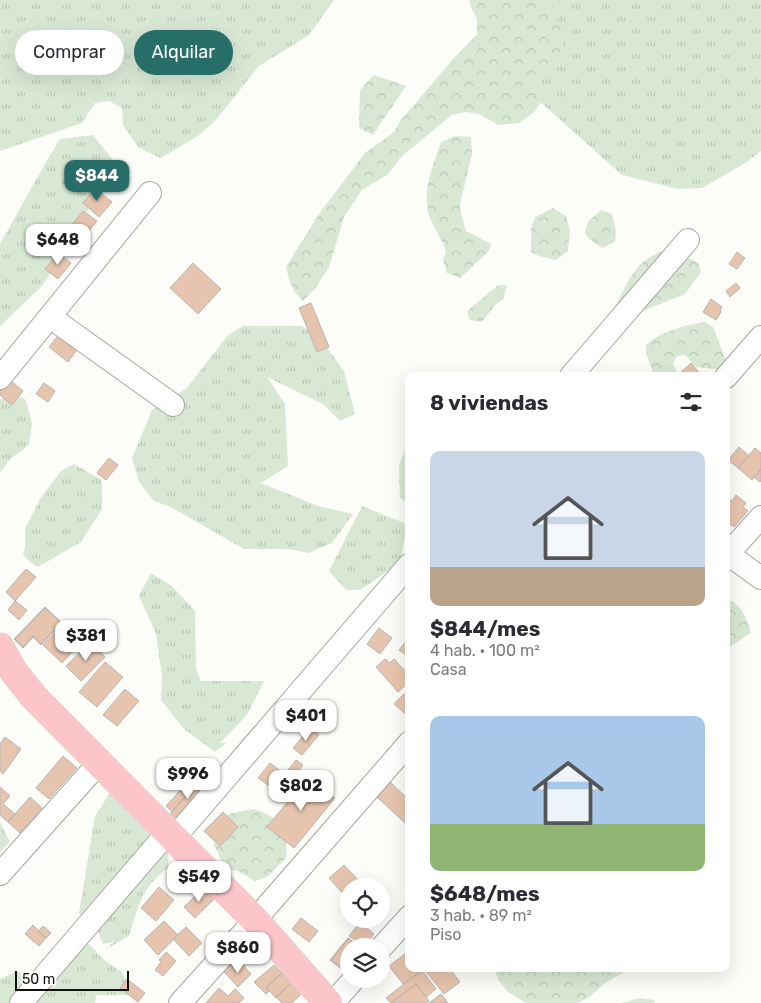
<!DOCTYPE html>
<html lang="es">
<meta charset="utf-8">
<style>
:root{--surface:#fff;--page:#f2f2f3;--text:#2b2b33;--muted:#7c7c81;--accent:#266e67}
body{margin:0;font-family:Rubik,sans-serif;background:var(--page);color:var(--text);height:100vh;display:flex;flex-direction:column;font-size:19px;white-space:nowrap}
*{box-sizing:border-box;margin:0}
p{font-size:16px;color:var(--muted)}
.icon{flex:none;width:28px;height:28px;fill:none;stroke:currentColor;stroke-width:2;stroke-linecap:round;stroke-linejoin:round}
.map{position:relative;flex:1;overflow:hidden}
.side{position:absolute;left:405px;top:372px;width:325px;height:600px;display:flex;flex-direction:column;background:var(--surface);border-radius:10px;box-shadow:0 5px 20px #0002}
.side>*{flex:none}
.top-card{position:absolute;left:15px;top:30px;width:315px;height:45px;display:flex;gap:10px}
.tools{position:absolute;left:340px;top:878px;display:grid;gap:10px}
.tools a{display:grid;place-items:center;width:50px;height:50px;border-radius:50%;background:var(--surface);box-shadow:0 5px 20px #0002;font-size:25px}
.scale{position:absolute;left:15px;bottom:12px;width:114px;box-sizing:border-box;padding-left:5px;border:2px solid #10100f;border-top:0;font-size:14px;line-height:18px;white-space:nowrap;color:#10100f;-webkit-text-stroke:4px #fff;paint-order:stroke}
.price{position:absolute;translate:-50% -42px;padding:0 11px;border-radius:10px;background:#fff;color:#222;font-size:16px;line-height:32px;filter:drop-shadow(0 1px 2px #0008)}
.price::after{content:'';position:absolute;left:50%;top:30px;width:15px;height:11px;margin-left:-8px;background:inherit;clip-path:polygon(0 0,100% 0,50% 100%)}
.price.selected{background:var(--accent);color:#fff}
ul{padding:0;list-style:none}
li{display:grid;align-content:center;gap:10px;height:265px;padding:0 25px}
li span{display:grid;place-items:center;height:155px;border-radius:10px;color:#555}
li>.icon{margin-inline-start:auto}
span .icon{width:90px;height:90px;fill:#fffc;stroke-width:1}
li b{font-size:21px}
h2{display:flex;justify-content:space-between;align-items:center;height:60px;padding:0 25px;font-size:21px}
.chip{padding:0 18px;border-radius:22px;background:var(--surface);box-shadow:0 5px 20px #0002;font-size:18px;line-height:45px}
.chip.selected{background:var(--accent);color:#fff}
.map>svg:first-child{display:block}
</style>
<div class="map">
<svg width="761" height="1003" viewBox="0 0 761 1003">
<defs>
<pattern id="grass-tufts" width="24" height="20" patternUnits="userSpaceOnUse" patternTransform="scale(1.25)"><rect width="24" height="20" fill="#d9e8d5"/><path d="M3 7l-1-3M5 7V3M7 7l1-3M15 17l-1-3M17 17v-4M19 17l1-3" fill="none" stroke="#b9c6b6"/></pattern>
<pattern id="forest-crowns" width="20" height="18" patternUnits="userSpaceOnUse" patternTransform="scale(1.25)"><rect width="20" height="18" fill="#d9e8d5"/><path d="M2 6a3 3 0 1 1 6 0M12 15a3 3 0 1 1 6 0" fill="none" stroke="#b9c6b6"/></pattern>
</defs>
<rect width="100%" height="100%" fill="#fcfcf8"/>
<path fill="url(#grass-tufts)" d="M0,0H334L309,35L259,66L215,121L198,136L161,158L139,148L123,125L122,108L109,101L95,103L82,123L0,151Z
M498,0H761V151L747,162L702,188L678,189L622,175L528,91Z
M93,135L113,160L74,238L42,286L0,326V244L46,162L60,139Z
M243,326H302L323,342L344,371L355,414L340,421L323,404L267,377L285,404L288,466L261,483L318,506L353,514L332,543L308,553L289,549H244L171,507L154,501L139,482L132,458L152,410L186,389L228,335Z
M15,393L26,400L32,424L29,444L21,452L10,459L0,473V399Z
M409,435V504L400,498L399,467Z
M74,464L102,480V509L81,542L38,567L34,565L23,555L25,547V529L40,499L61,471Z
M362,506L407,524L400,563L360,590H346L329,571Z
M151,573L172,586L195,611L196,669L201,681H264L247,715L220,743H227L215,752L184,729L161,700L162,676L156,634L139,596Z
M117,782L170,817L168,868C141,887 139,906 129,936L106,949L115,941L103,944L98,931L79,913L95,816Z
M0,822L10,842L0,852Z
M89,944L103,959L122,972L132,995H96L95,1003H0V979L15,972L37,974L65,948Z"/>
<path fill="url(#forest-crowns)" d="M470,0H550L559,22L568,32L554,66L532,80L544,98L534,112L519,123L498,125L479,114L466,112L452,115L403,155L387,175L362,190L344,217L329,267L314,290L303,301C292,291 289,281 286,267L319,214L365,153L394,132L401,120L454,58L477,34V19L471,7Z
M374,75L406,86L373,135L359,128L360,90Z
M455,136L471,137L472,154L460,204V209L466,231L491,244L489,251L460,278L447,273L443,260L446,251C442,239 433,227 429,215C422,189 433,166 441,142Z
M553,208L566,216L570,230L568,251L556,260L539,256L531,252V229L535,217Z
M601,210L612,214L616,231L615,242L602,248L588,238L585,232L588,222Z
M672,248L699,264L701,272L685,294L598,329C603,322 611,315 615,307C631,276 636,258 672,248Z
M498,285H507L503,299L495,305L482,322L470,320L467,311Z
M704,322L713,327L727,363L724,370L696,367L685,355L677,356L673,363L678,376H654L646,352V345C661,331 683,326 704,322Z
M733,601C744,611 747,619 751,633L731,646L726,645V602Z
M253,809C282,818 288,829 286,858L267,877L255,881L238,871L226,870L214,845L218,822L232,813Z
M495,969H629L604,984L588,998L577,1003H526L508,992L498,980Z
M640,998L654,1000L655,1003H621Z"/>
<path fill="#e7c4ae" stroke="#b8b5b3" d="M95,188L112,202L99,217L83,203Z
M83,211L97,221L85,236L71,226Z
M737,252L745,258L737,269L729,264Z
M58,253L71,263L58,279L45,269Z
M193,263L221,289L198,314L170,288Z
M736,283L740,288L730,297L726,291Z
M711,299L722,307L720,311L721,312L716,320L703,312Z
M311,303L329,347L317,352L299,308Z
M61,332L79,347L68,362L49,347Z
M691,363L702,376H681L679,374Z
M11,381L23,391L12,405L0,395V387L2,384L7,387Z
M44,383L55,391L48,402L36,394Z
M739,447L749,456L738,468L728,460Z
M755,448L761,453V469L752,480L738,468Z
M109,458L118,465L106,480L97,473Z
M761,469V481L760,482L754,477Z
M736,495L746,503L743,507L748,511L734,527L726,521V501L728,498L732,501Z
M26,569L36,577L15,601L6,592Z
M15,601L27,610L19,620L8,610Z
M45,607L62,623L41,645L33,637L23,648L14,639Z
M45,608L61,623L41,644L33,636L23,647L15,639Z
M67,620L86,637L62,663L43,645Z
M379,628L392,638L380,654L367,644Z
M408,639L409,640V661L405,658L407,656L399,650Z
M91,642L105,657L81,681L66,666Z
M385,659L390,663L394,659L409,675V682L398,692L376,667Z
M105,662L123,677L97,707L79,692Z
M125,689L139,701L117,726L103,715Z
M404,694L409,698V717L394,704Z
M321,706L329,713L318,724L311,718Z
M310,728L319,735L302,755L293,748Z
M5,737L21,749L3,774L0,771V744Z
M63,756L77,768L49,799L36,788Z
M296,760L303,765L292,780L285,774Z
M270,763L283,773L272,788L258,778Z
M308,777L335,798L294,848L267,827Z
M199,780L207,787L178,821L170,814Z
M390,782L409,800V821L406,824L376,796Z
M185,785L191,790L172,812L166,806Z
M0,787L10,796L3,804L15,814L8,822L0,815Z
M30,797L42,808L20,833L8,822Z
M223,812L238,827L220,846L204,831Z
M344,865L364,886H349V900L329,878Z
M159,887L174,900L156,921L141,908Z
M203,888L214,899L195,918L184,907Z
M301,918L318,931L309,942L292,929Z
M164,921L178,935L158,955L144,940Z
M360,922L374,934L364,946L349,936Z
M33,925L46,938L39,946L25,934Z
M43,926L51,933L46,938L38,931Z
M186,927L202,943L189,956L173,939Z
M348,938L359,946H349V965L344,971L330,960Z
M348,939L358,946H349V964L344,970L331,960Z
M239,950L244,956L226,974L220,968Z
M166,952L176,961L163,976L155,970L161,962L159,960Z
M405,954L409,960V969H416L419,973L403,984L389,966Z
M239,961L251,974L238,987L226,974Z
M274,965L282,973L266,988L269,991L266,994L254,982Z
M424,969H450L460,982L444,994Z
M422,970L436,989L426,997L416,984L391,1003L386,998Z
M282,973L291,983L276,998L266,987Z
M127,979L145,993L138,1002L120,988Z
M293,981L303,992L292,1003H282L276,997Z
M416,984L429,1001L427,1003H391Z
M219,988L228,996L235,989L244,998L239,1003H206Z
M441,994L448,1003H429Z"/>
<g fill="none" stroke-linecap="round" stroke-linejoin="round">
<defs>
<path id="minor" d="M50,317L173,405
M571,376L688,240
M726,377L761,337
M0,378L150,193
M728,554L761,578
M726,556L761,517
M174,838L409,565
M0,874L99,763
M381,948L409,917
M21,1003L168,832
M180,1003L255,920L409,743
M333,1003L354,979"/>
<path id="major" d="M0,647L14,672L33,696L255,920L328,1003"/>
</defs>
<use href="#minor" stroke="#a5a4a1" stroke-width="24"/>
<use href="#major" stroke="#d9d9d9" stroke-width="29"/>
<use href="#minor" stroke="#fff" stroke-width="22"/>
<use href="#major" stroke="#fbc5ca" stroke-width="28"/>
</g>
</svg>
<div class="tools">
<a><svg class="icon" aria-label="locate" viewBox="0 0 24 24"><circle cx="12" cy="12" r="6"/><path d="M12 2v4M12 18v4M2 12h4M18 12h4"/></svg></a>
<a><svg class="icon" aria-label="layers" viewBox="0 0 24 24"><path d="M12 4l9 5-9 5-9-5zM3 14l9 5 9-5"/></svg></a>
</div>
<div class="scale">50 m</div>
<b class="price selected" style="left:97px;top:202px">$844</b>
<b class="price" style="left:58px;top:266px">$648</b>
<b class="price" style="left:86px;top:662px">$381</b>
<b class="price" style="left:306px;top:742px">$401</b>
<b class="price" style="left:188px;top:800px">$996</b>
<b class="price" style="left:301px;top:812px">$802</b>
<b class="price" style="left:199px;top:903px">$549</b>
<b class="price" style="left:238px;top:974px">$860</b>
<div class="top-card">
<a class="chip">Comprar</a>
<a class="chip selected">Alquilar</a>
</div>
<section class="side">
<h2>8 viviendas<svg class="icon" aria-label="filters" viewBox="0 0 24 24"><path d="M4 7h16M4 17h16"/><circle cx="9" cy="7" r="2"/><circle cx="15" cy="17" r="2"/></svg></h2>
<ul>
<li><span style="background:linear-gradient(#c9d6e8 75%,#b9a48a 0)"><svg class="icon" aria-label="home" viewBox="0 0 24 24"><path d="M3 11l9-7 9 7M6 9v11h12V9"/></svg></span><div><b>$844/mes</b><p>4 hab. · 100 m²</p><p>Casa</p></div></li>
<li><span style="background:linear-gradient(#a9c7e8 70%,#8fb573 0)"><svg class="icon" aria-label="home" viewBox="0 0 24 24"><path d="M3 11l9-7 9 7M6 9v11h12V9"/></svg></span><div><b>$648/mes</b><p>3 hab. · 89 m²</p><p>Piso</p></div></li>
</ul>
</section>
</div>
